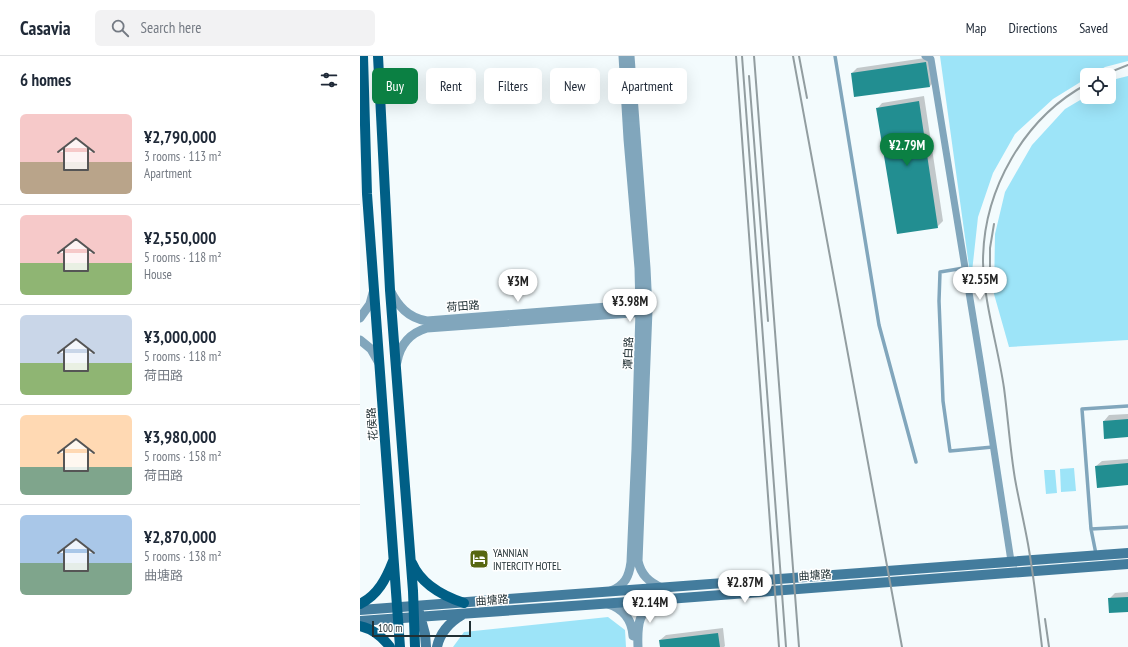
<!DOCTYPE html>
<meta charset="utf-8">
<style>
:root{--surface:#fff;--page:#f2f2f3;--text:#1f2937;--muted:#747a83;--line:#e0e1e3;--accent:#0b8043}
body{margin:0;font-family:"PT Sans Narrow","Noto Sans SC",sans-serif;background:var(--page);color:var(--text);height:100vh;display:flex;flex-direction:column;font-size:15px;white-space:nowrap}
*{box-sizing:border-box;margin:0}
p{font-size:13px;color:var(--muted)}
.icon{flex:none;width:22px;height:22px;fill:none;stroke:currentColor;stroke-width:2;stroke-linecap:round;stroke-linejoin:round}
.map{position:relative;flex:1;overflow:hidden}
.sheet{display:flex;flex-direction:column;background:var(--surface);width:360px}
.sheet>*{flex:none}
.guide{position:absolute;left:12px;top:12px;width:380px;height:36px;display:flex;gap:8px}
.buttons{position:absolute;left:720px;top:12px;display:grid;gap:8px}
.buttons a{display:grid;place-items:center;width:36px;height:36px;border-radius:6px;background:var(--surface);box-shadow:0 4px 16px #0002;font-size:20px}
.scale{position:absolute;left:12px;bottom:10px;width:99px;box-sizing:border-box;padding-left:4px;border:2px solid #213034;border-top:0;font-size:11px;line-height:14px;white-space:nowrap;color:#213034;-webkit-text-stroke:3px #fff;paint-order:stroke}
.price{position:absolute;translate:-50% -34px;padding:0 9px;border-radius:14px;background:#fff;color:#222;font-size:13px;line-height:26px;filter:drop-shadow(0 1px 2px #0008)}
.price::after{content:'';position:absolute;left:50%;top:24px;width:12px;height:9px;margin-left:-6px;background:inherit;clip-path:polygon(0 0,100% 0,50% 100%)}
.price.active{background:var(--accent);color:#fff}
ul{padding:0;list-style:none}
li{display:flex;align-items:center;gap:12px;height:100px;padding:0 20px}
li+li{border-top:1px solid var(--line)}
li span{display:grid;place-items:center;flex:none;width:112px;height:80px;border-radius:6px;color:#555}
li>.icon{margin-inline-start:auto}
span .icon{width:48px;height:48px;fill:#fffc;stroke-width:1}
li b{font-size:17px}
h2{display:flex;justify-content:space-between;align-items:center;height:48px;padding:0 20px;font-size:17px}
.pill{padding:0 14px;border-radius:6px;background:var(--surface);box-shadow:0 4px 16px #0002;font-size:14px;line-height:36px}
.pill.active{background:var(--accent);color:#fff}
header{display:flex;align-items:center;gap:24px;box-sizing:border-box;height:56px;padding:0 20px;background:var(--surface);border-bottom:1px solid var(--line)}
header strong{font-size:19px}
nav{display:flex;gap:22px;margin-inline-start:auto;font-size:14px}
.search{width:280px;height:36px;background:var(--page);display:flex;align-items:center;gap:10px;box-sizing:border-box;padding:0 14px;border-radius:6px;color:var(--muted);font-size:15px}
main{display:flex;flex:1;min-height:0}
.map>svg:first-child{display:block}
</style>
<header>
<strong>Casavia</strong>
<div class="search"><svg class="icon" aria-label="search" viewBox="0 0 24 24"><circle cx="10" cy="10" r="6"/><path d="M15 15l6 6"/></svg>Search here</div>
<nav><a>Map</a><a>Directions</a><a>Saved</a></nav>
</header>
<main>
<section class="sheet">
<h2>6 homes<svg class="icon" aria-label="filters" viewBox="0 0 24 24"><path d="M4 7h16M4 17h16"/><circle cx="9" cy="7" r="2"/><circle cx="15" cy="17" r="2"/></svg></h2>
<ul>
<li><span style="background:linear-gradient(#f6c9c9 60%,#b9a48a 0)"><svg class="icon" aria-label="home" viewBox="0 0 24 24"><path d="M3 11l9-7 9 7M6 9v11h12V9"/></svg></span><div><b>¥2,790,000</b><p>3 rooms · 113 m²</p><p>Apartment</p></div></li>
<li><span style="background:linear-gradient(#f6c9c9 60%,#8fb573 0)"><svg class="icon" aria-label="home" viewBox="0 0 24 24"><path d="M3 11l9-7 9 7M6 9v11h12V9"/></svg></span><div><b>¥2,550,000</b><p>5 rooms · 118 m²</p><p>House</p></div></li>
<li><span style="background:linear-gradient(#c9d6e8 60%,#8fb573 0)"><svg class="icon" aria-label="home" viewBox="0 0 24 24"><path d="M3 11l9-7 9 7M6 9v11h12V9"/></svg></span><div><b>¥3,000,000</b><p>5 rooms · 118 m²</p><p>荷田路</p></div></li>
<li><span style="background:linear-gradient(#ffd9b3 65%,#7fa58c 0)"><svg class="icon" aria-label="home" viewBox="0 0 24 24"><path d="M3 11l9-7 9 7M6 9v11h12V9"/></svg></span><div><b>¥3,980,000</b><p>5 rooms · 158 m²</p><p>荷田路</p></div></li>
<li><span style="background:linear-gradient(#a9c7e8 60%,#7fa58c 0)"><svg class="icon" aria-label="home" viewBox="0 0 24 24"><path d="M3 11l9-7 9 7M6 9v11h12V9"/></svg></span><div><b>¥2,870,000</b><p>5 rooms · 138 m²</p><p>曲塘路</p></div></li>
</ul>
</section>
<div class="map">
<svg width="768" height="591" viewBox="0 0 768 591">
<rect width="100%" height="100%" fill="#f3fbfd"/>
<path fill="#9de4f8" d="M580,0H768V5L745,11L732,19H727V22L693,43L655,78L633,117L618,161L611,225Z
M768,20V284L649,291L634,238L635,178L645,136L672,89L705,53L727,40V41H749V27L756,23Z
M714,412L716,435L701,436L700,413Z
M684,414H695L697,437L686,438Z
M248,561L265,574L266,591H93L104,576Z"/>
<path fill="#0003" d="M572,1L576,24L570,30L495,40L492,17L497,12Z
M564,40L583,165L577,171L517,53L522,47Z
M768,358V380L744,365L749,359Z
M768,403V428L736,410L742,405Z
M768,536V555L749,543L755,537Z
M363,572L365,590L364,591H301L300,584L306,579Z"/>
<path fill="#228e91" d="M566,6L570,31L494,41L491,17Z
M559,45L578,172L537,178L516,52Z
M768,363V381L744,383L743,365Z
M768,407V429L737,432L735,410Z
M768,541V556L749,557L748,542Z
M358,577L360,591H300L299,584Z"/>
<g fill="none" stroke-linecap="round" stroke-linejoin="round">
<path stroke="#81a6bc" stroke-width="3.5" d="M475,0L519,269L556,406
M604,212L580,216L579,245L583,345L590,395L633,391
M731,473L768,471
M736,498L731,473L722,353L768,350"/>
<path stroke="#81a6bc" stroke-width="7" d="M565,0L571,3L621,310L651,505"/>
<path stroke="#81a6bc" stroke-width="9" d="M270,0L286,212L288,254L278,505C281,519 289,526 302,532
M30,234C38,250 48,262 67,265L286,248
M0,262L10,248L13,237
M0,284L11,293L19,307
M37,306C40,289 50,277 67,272L285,256
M251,535C265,529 269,521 271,506L276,393L280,254L279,212L268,83L263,0
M248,548C264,553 272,564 273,580
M278,591C277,569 278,552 302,544"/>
<path stroke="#437c9d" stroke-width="10" d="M0,554L768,497
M59,556L65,578L66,591
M0,565L268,546L768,508
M77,591C80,577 90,566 102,559"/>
<path stroke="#005f86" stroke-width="10" d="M3,0L7,138L40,591
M18,0L30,234L53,535L55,591
M52,507C61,528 83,540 104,547
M0,548C18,539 26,523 33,505
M0,570C13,573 22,580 30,591"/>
<path stroke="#929da0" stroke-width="2" d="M376,0L419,591
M382,0L426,591
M394,0L439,591
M433,0L542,591
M439,0L447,42
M743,19L768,9
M389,20L408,265
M630,220V192L634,168
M685,563L689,591
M682,591C678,557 674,522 668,488C664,466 659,445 655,423C650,393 648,362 644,332C638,291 624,247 623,206C623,134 664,62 727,28"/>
</g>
<defs>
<symbol id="hotel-square" viewBox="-11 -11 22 22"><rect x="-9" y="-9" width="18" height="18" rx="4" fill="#576711" stroke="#fff"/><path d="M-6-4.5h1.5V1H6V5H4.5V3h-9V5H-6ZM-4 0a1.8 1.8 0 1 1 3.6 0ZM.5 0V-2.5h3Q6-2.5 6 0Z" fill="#fff"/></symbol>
</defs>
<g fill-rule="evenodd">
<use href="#hotel-square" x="108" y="492" width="22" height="22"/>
</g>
<g text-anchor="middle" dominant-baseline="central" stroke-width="3" stroke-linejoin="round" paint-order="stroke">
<g font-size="11" fill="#213034" stroke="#fff">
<text transform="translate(103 250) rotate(-4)">荷田路</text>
<text transform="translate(268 297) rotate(-88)">潭白路</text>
<text transform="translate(12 368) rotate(-94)">花侯路</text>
<text transform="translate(455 519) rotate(-4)">曲塘路</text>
<text transform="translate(132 544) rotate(-4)">曲塘路</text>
</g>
<g font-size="11" fill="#213034" stroke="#fff" text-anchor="start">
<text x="133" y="497">YANNIAN<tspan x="133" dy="13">INTERCITY HOTEL</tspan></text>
</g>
</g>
</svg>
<div class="buttons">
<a><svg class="icon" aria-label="locate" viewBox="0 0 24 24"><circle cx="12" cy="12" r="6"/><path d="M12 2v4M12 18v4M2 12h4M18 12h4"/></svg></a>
</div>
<div class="scale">100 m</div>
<b class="price active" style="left:547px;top:111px">¥2.79M</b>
<b class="price" style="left:620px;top:245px">¥2.55M</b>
<b class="price" style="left:158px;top:247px">¥3M</b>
<b class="price" style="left:270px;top:267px">¥3.98M</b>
<b class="price" style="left:385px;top:548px">¥2.87M</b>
<b class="price" style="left:290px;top:568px">¥2.14M</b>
<div class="guide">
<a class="pill active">Buy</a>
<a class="pill">Rent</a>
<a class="pill">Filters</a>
<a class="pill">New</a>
<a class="pill">Apartment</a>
</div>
</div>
</main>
